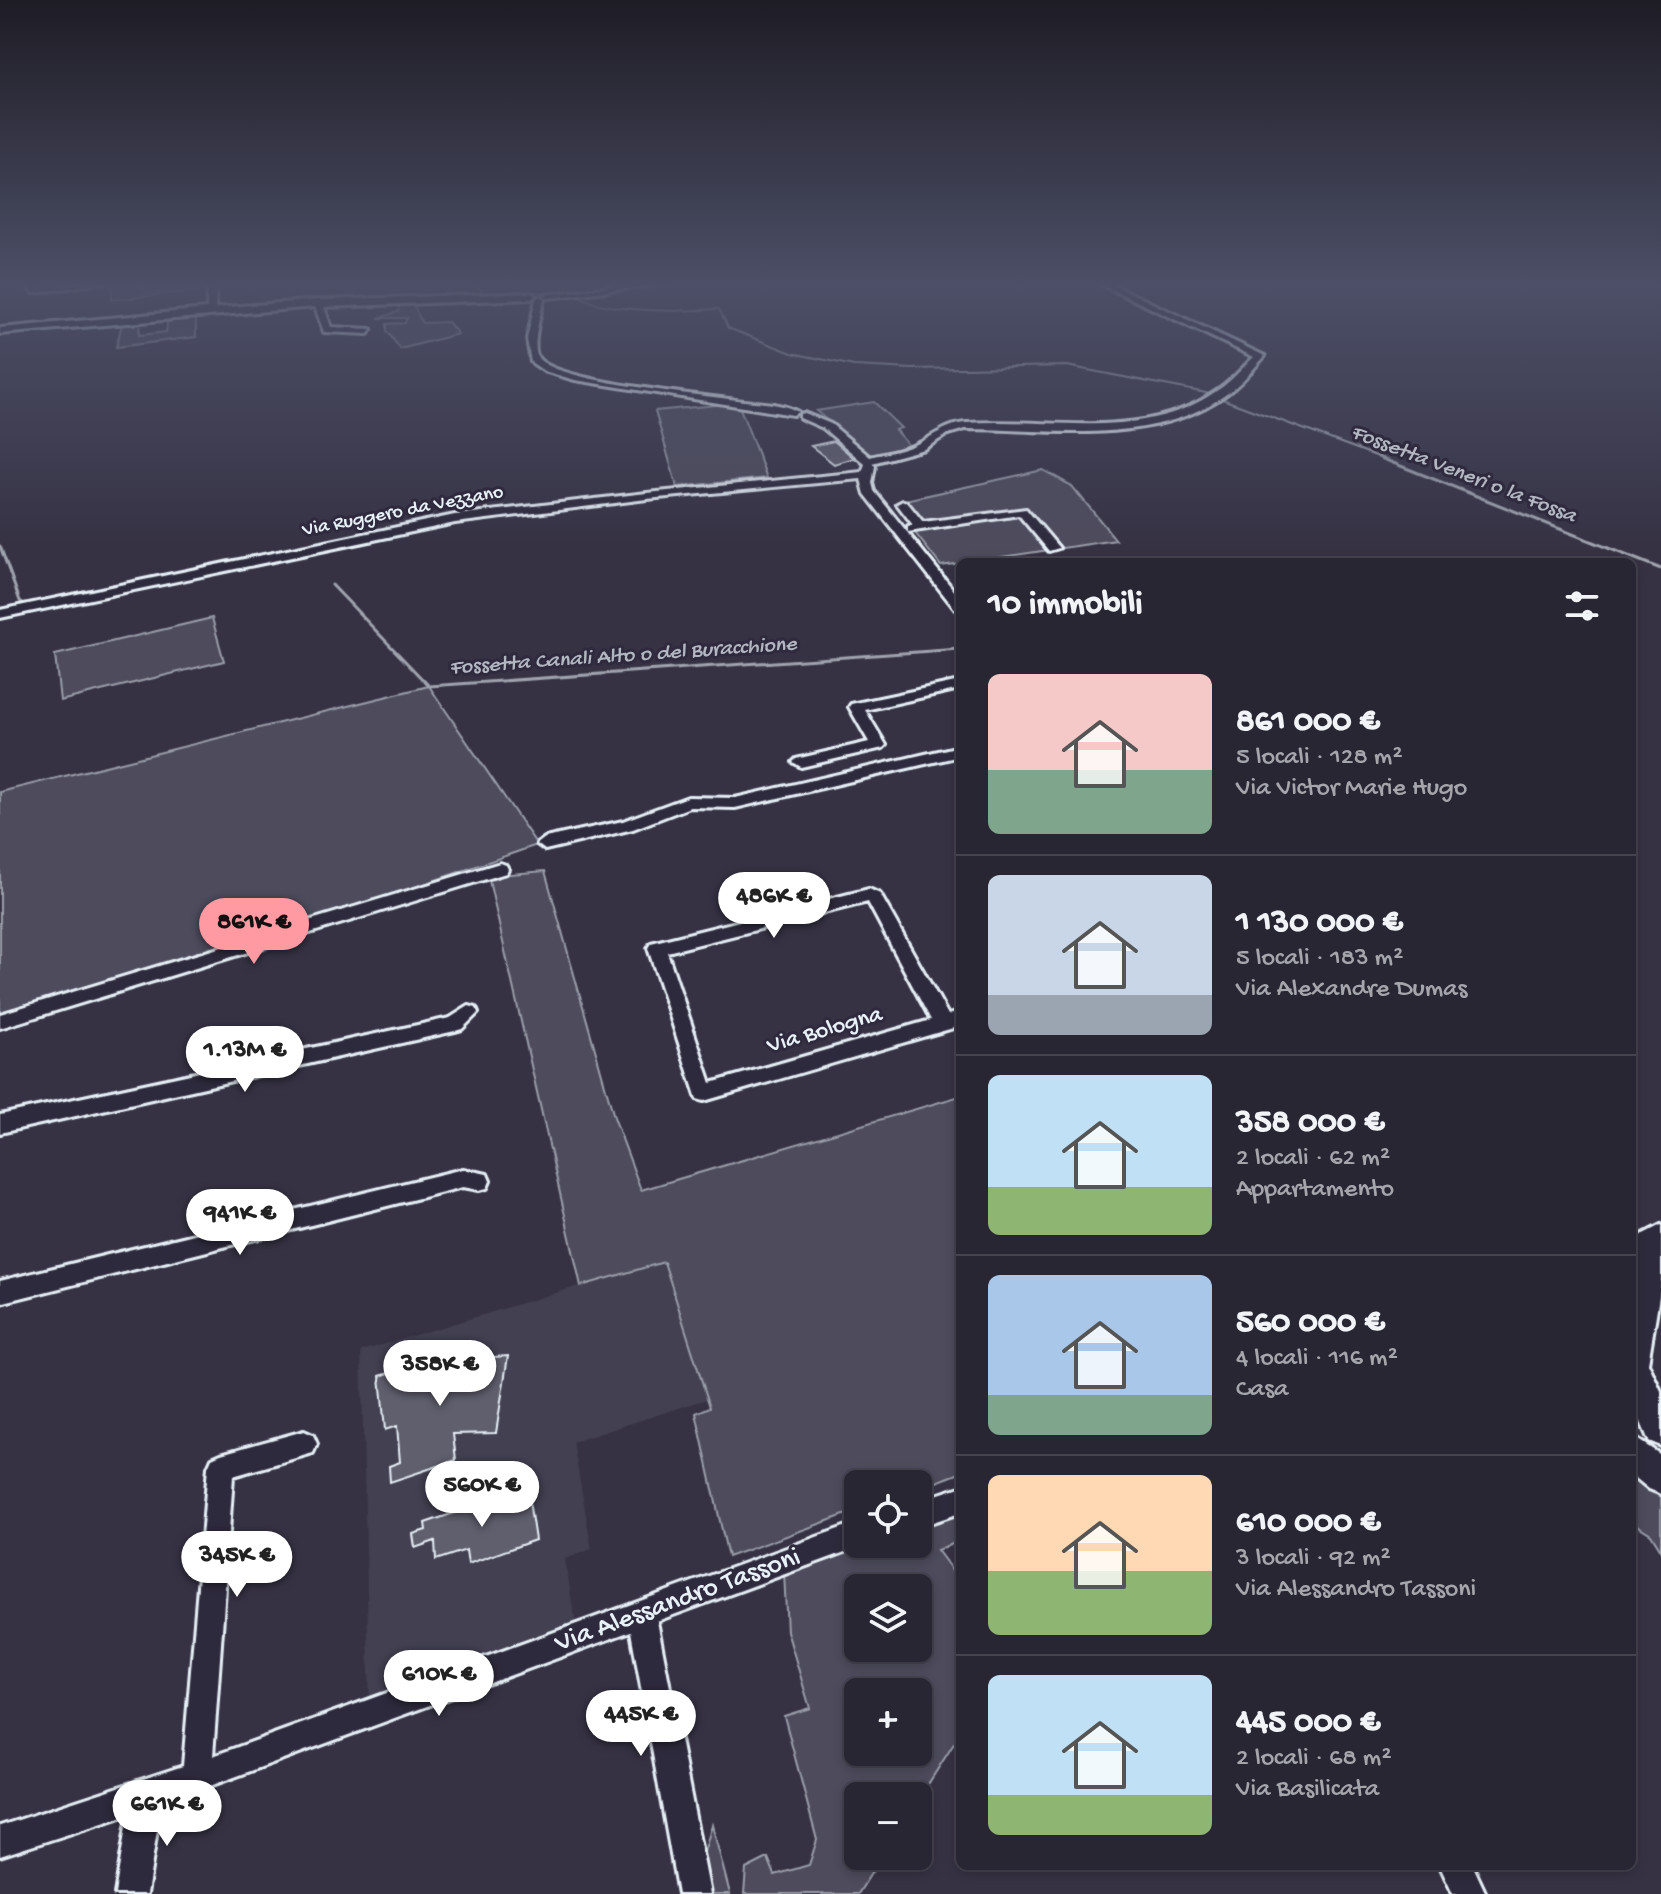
<!DOCTYPE html>
<html lang="it">
<meta charset="utf-8">
<style>
:root{--surface:#282633;--page:#34323f;--text:#f1f3f6;--muted:#a5a5ac;--line:#44434e;--accent:#ff9aa2}
body{margin:0;font-family:"Gochi Hand",sans-serif;background:var(--page);color:var(--text);height:100vh;display:flex;flex-direction:column;font-size:30px;white-space:nowrap}
*{box-sizing:border-box;margin:0}
p{font-size:26px;color:var(--muted)}
.icon{flex:none;width:44px;height:44px;fill:none;stroke:currentColor;stroke-width:2;stroke-linecap:round;stroke-linejoin:round}
.map{position:relative;flex:1;overflow:hidden}
.drawer{position:absolute;left:956px;top:558px;width:680px;height:1312px;display:flex;flex-direction:column;background:var(--surface);border-radius:12px;box-shadow:0 4px 12px #0003,0 0 0 2px var(--line)}
.drawer>*{flex:none}
.fabs{position:absolute;left:844px;top:1470px;display:grid;gap:16px}
.fabs a{display:grid;place-items:center;width:88px;height:88px;border-radius:12px;background:var(--surface);box-shadow:0 4px 12px #0003,0 0 0 2px var(--line);font-size:40px}
.price{position:absolute;translate:-50% -68px;padding:0 18px;border-radius:28px;background:#fff;color:#222;font-size:26px;line-height:52px;filter:drop-shadow(0 2px 4px #0008)}
.price::after{content:'';position:absolute;left:50%;top:48px;width:24px;height:18px;margin-left:-12px;background:inherit;clip-path:polygon(0 0,100% 0,50% 100%)}
.price.current{background:var(--accent);color:#111}
ul{padding:0;list-style:none}
li{display:flex;align-items:center;gap:24px;height:200px;padding:0 32px}
li+li{border-top:2px solid var(--line)}
li span{display:grid;place-items:center;flex:none;width:224px;height:160px;border-radius:12px;color:#555}
li>.icon{margin-inline-start:auto}
span .icon{width:96px;height:96px;fill:#fffc;stroke-width:1}
li b{font-size:34px}
h2{display:flex;justify-content:space-between;align-items:center;height:96px;padding:0 32px;font-size:34px}
.map>svg:first-child{display:block}
</style>
<div class="map">
<svg width="1661" height="1894" viewBox="0 0 1661 1894">
<rect width="100%" height="100%" fill="#363244"/>
<filter id="ink" filterUnits="userSpaceOnUse"><feTurbulence type="fractalNoise" baseFrequency=".0125" numOctaves="2"/><feDisplacementMap in="SourceGraphic" scale="16" xChannelSelector="R" yChannelSelector="G"/><feConvolveMatrix kernelMatrix="1 2 1 2 8 2 1 2 1" color-interpolation-filters="sRGB"/></filter>
<g filter="url(#ink)">
<path fill="#433f51" d="M663,1261L707,1399L573,1442L592,1549L565,1559L578,1638L370,1713L361,1351Z"/>
<path fill="#4d4b5c" stroke="#9a9eaa" stroke-width="2" fill-rule="evenodd" d="M112,282H139L140,287L147,288L204,282L203,290L112,300Z
M401,302H412L422,323L448,322L458,334L400,349L387,331V324L405,323L407,318H378L398,312Z
M196,315V337L116,347L123,320L140,319L139,335L166,332L168,317Z
M874,402L901,428L895,430L911,448L868,455L816,411Z
M738,403L767,478L677,487L655,411Z
M1043,470L1072,486L1116,540L941,566L912,529L920,526L901,501Z
M212,618L224,661L60,701L55,655Z
M429,686L537,845L392,895L0,1016V792Z
M545,871L614,1117L641,1190L960,1096V1473L918,1489V1484H858V1510L728,1557L696,1413L710,1407L664,1262L581,1286L488,876Z
M1632,1468L1661,1496V1550L1651,1534L1632,1522Z
M960,1514V1541L937,1550L951,1569L960,1588V1734L918,1800V1796H858V1856H882L858,1894H744L746,1869L768,1858L775,1875L809,1865L817,1840L784,1716L810,1708L787,1631L784,1572L870,1544H918V1528ZM858,1588H918V1648H858ZM858,1692H918V1752H858Z
M712,1825L730,1894H703L699,1869Z"/>
<g fill="none" stroke-linecap="round" stroke-linejoin="round">
<path stroke="#a0a4af" stroke-width="2" d="M471,282L486,294L575,291C591,315 691,311 719,309L728,328L792,353L854,366L912,369L1067,366L1206,393L1384,459"/>
<path stroke="#a0a4af" stroke-width="3" d="M1378,457L1661,569
M0,546L20,601L25,605
M332,585L429,686L960,649"/>
</g>
<path fill="#605e6e" stroke="#e8f1f8" stroke-width="2" d="M834,441L854,458L834,464L811,446Z
M508,1356L496,1433L453,1434L456,1460L390,1482L389,1466L400,1462L397,1426L385,1430L380,1376L422,1362Z
M527,1488L535,1540L468,1564L466,1550L436,1560L435,1541L415,1548L413,1534L426,1530L425,1523Z"/>
<g fill="none" stroke-linecap="round" stroke-linejoin="round">
<defs>
<path id="minor" d="M33,282H41L39,287L105,282L34,293L30,290Z
M208,282H216L215,308L318,300L531,293L535,296L531,299L324,307L331,327L371,329L368,334L324,332L315,307L0,334V328L207,309Z
M648,282H679L548,298L544,295Z
M1096,282H1107L1265,356C1253,369 1240,385 1225,395C1152,447 1050,429 965,429L948,434L924,449L872,463L875,466L872,483L874,491L960,598V610L955,609L865,494L861,479L647,499L455,523L0,618V610L455,515L647,493L862,472L865,464L823,428L800,418V414L804,413L831,424L870,457C885,453 903,451 917,444C934,436 947,424 967,423C1051,417 1144,443 1218,390C1232,381 1242,368 1254,357Z
M540,296L544,299C541,312 530,348 539,359C561,383 707,395 744,401C761,403 784,403 798,412L793,415L575,380L544,371L531,362L527,339L536,299Z
M903,501L907,502L923,522L1026,509L1059,548L1049,551L1019,515L908,532V526L913,525L897,504Z
M960,681V689L865,710L886,745L883,748L801,767L793,762L796,759L869,742L849,707L851,704Z
M960,746V756L735,808L690,807L633,829L545,850L537,844L545,838L623,821L688,797L735,798Z
M500,863L506,865L508,869L506,873L0,1028V1014Z
M869,889L880,894L948,1015L960,1012V1026L704,1101L697,1099L648,948L651,943ZM868,902L931,1020L711,1083L667,952Z
M469,1006L476,1008L478,1013L462,1029L455,1031L0,1133V1115L450,1018Z
M463,1169L487,1174L490,1181L487,1188L479,1190L463,1187L0,1303V1281Z
M304,1431L313,1435L317,1444L313,1453L233,1476L213,1756L858,1522V1544H867L657,1621L710,1894H678L631,1631L161,1804L147,1894H115L128,1815L0,1856V1826L183,1766L208,1467L212,1458L221,1454Z
M960,1487V1513L918,1527V1501Z
M1440,1866H1473L1486,1894H1453Z"/>
<path id="major" d="M1661,1225V1284L1648,1363L1661,1391V1446L1649,1441L1632,1401V1280L1637,1269L1632,1271V1240Z
M1632,1436L1661,1455V1494L1649,1489L1632,1475Z"/>
</defs>
<use href="#minor" stroke="#e8f1f8" stroke-width="6"/>
<use href="#major" stroke="#e8f1f8" stroke-width="6"/>
<use href="#minor" fill="#2f2a3d" fill-rule="evenodd"/>
<use href="#major" fill="#2f2a3d" fill-rule="evenodd"/>
</g>
</g>
<linearGradient id="sky" x2="0" y2="1"><stop stop-color="#1e1c25"/><stop offset="0.52" stop-color="#4c4f67"/><stop offset="1" stop-color="#4c4f67" stop-opacity="0"/></linearGradient>
<rect width="1661" height="547" fill="url(#sky)"/>
<g text-anchor="middle" dominant-baseline="central" stroke-width="6" stroke-linejoin="round" paint-order="stroke">
<g font-size="20" fill="#e8f1f8" stroke="#2f2a3d">
<text transform="translate(403 512) rotate(-11)">Via Ruggero da Vezzano</text>
</g>
<g font-size="22" font-style="italic" fill="#b2b7c2" stroke="#2f2a3d">
<text transform="translate(1463 475) rotate(21)">Fossetta Veneri o la Fossa</text>
<text transform="translate(623 657) rotate(-4)">Fossetta Canali Alto o del Buracchione</text>
</g>
<g font-size="24" fill="#e8f1f8" stroke="#2f2a3d">
<text transform="translate(825 1031) rotate(-16)">Via Bologna</text>
</g>
<g font-size="28" fill="#e8f1f8" stroke="#2f2a3d">
<text transform="translate(678 1601) rotate(-20)">Via Alessandro Tassoni</text>
</g>
</g>
</svg>
<div class="fabs">
<a><svg class="icon" aria-label="locate" viewBox="0 0 24 24"><circle cx="12" cy="12" r="6"/><path d="M12 2v4M12 18v4M2 12h4M18 12h4"/></svg></a>
<a><svg class="icon" aria-label="layers" viewBox="0 0 24 24"><path d="M12 4l9 5-9 5-9-5zM3 14l9 5 9-5"/></svg></a>
<a>+</a>
<a>−</a>
</div>
<b class="price" style="left:774px;top:940px">486K €</b>
<b class="price current" style="left:254px;top:966px">861K €</b>
<b class="price" style="left:245px;top:1094px">1.13M €</b>
<b class="price" style="left:240px;top:1257px">941K €</b>
<b class="price" style="left:440px;top:1408px">358K €</b>
<b class="price" style="left:482px;top:1529px">560K €</b>
<b class="price" style="left:237px;top:1599px">345K €</b>
<b class="price" style="left:439px;top:1718px">610K €</b>
<b class="price" style="left:641px;top:1758px">445K €</b>
<b class="price" style="left:167px;top:1848px">661K €</b>
<section class="drawer">
<h2>10 immobili<svg class="icon" aria-label="filters" viewBox="0 0 24 24"><path d="M4 7h16M4 17h16"/><circle cx="9" cy="7" r="2"/><circle cx="15" cy="17" r="2"/></svg></h2>
<ul>
<li><span style="background:linear-gradient(#f6c9c9 60%,#7fa58c 0)"><svg class="icon" aria-label="home" viewBox="0 0 24 24"><path d="M3 11l9-7 9 7M6 9v11h12V9"/></svg></span><div><b>861 000 €</b><p>5 locali · 128 m²</p><p>Via Victor Marie Hugo</p></div></li>
<li><span style="background:linear-gradient(#c9d6e8 75%,#9aa5b1 0)"><svg class="icon" aria-label="home" viewBox="0 0 24 24"><path d="M3 11l9-7 9 7M6 9v11h12V9"/></svg></span><div><b>1 130 000 €</b><p>5 locali · 183 m²</p><p>Via Alexandre Dumas</p></div></li>
<li><span style="background:linear-gradient(#bfe0f5 70%,#8fb573 0)"><svg class="icon" aria-label="home" viewBox="0 0 24 24"><path d="M3 11l9-7 9 7M6 9v11h12V9"/></svg></span><div><b>358 000 €</b><p>2 locali · 62 m²</p><p>Appartamento</p></div></li>
<li><span style="background:linear-gradient(#a9c7e8 75%,#7fa58c 0)"><svg class="icon" aria-label="home" viewBox="0 0 24 24"><path d="M3 11l9-7 9 7M6 9v11h12V9"/></svg></span><div><b>560 000 €</b><p>4 locali · 116 m²</p><p>Casa</p></div></li>
<li><span style="background:linear-gradient(#ffd9b3 60%,#8fb573 0)"><svg class="icon" aria-label="home" viewBox="0 0 24 24"><path d="M3 11l9-7 9 7M6 9v11h12V9"/></svg></span><div><b>610 000 €</b><p>3 locali · 92 m²</p><p>Via Alessandro Tassoni</p></div></li>
<li><span style="background:linear-gradient(#bfe0f5 75%,#8fb573 0)"><svg class="icon" aria-label="home" viewBox="0 0 24 24"><path d="M3 11l9-7 9 7M6 9v11h12V9"/></svg></span><div><b>445 000 €</b><p>2 locali · 68 m²</p><p>Via Basilicata</p></div></li>
</ul>
</section>
</div>
